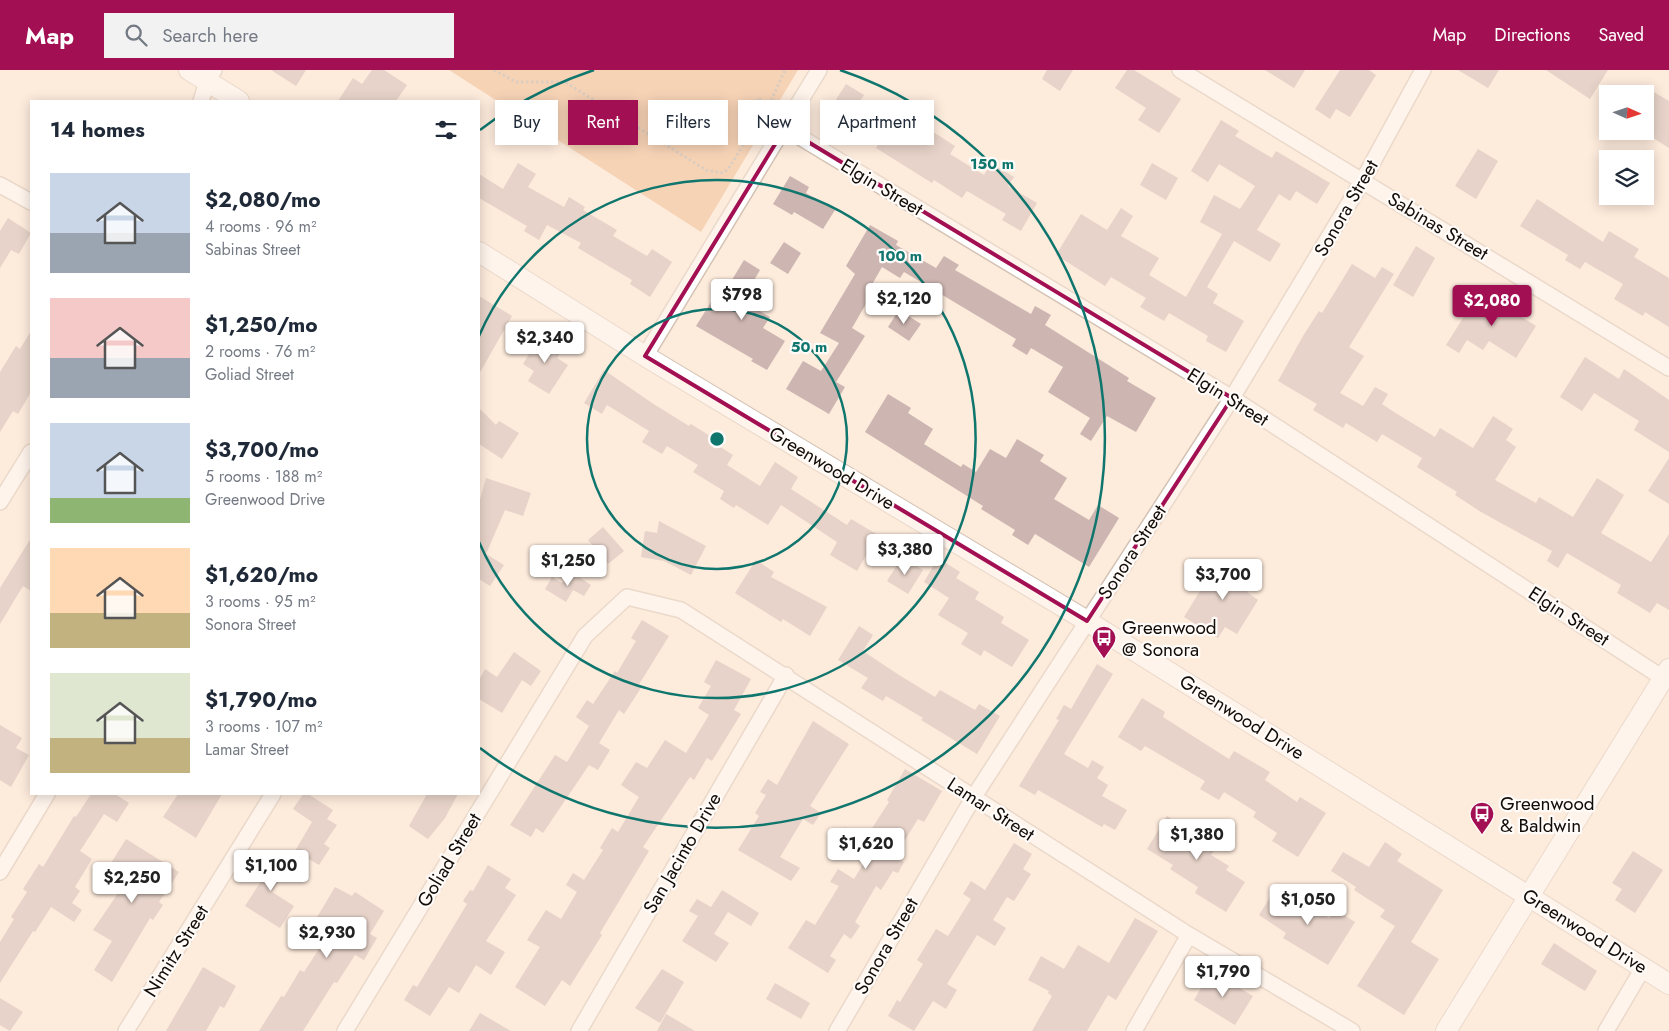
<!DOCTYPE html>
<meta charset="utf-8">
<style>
:root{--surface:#fff;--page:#f2f2f3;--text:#1f2937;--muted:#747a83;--accent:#a20f52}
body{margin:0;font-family:Jost,sans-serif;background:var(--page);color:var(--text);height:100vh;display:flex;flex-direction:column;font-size:19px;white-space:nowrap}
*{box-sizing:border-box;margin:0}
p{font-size:16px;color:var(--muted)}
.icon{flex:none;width:28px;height:28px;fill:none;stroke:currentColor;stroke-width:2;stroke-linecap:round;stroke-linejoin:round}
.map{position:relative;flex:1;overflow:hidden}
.sheet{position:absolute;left:30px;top:30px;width:450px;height:695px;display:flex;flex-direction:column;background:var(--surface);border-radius:0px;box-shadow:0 2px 12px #0003}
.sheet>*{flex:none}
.hud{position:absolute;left:495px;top:30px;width:475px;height:45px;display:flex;gap:10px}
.needle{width:32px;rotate:93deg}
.fabs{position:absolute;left:1599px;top:15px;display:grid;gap:10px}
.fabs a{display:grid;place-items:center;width:55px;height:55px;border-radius:0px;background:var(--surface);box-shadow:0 2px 12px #0003;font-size:25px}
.price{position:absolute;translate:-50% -42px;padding:0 11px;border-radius:5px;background:#fff;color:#222;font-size:16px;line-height:32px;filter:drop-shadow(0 1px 2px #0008)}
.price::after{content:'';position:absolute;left:50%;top:30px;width:15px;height:11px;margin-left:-8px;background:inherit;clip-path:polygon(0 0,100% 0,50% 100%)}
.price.current{background:var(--accent);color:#fff}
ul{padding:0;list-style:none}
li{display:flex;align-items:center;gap:15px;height:125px;padding:0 20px}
li span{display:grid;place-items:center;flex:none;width:140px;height:100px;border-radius:0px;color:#555}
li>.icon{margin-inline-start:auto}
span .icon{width:60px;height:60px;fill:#fffc;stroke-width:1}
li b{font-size:21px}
h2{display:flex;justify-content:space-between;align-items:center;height:60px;padding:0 20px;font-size:21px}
.pill{padding:0 18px;border-radius:0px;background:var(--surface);box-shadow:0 2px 12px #0003;font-size:18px;line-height:45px}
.pill.current{background:var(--accent);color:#fff}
header{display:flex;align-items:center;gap:30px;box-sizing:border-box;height:70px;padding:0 25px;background:var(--accent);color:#fff}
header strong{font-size:24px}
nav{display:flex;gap:28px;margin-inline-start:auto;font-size:18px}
.search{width:350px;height:45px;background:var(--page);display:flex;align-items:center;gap:12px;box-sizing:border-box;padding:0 18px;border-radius:0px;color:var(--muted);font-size:19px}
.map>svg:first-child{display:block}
</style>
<header>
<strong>Map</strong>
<div class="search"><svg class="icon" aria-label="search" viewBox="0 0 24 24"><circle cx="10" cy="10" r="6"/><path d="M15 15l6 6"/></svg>Search here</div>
<nav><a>Map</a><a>Directions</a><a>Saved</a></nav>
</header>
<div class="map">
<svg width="1669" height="961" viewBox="0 0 1669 961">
<rect width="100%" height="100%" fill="#fdebdc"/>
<path fill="#efb787" d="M449,0H798L701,162Z"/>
<path fill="#cdb5b1" d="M271,0H306L296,16Z
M372,0H384L407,15L396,31H338L353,8L362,14Z
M1047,0H1073L1060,21L1042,9Z
M1127,0H1134L1181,29L1159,63L1138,50L1146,38L1115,18Z
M1265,0H1305L1294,18Z
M1340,0H1369L1376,5L1350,47L1336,39L1330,49L1315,39Z
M1458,0H1499L1488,18Z
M1546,0H1608L1590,29Z
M846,14L864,25L844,57L826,45Z
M1652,21L1669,31V78L1645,63V32Z
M900,37L930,54L927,58L955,76L950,84L984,105L991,93L1014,107L1008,116L1037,133L1021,161L1002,150L1006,144L967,121L962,128L934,110L932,113L876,78Z
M1221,50L1239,61L1235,66L1272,88L1276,81L1330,113L1317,134L1296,121L1290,131L1279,124L1257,160L1281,174L1270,192L1234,171L1207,217L1218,224L1213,233L1244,251L1226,282L1206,271L1208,266L1169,243L1164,251L1140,237L1146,228L1111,207L1105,216L1056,185L1081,144L1107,160L1121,138L1133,146L1121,166L1159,188L1149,205L1186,227L1222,164L1200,152L1214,125L1240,139L1255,116L1219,94L1208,112L1191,101Z
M1478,79L1498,91L1476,129L1455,116Z
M518,93L536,104L528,117L564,137L569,127L585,137L583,140L617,160L613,166L647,186L652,179L672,192L650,227L630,214L632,210L578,178L581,173L547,155L539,170L524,161L527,156L479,128V104L503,119Z
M1152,93L1178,108L1166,130L1140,115Z
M790,106L809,117L806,123L835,140L823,159L794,142L792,145L773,134Z
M1537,129L1603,172L1609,161L1639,179L1634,187L1669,208V257L1645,242L1643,246L1614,229L1623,214L1585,192L1580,199L1565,190L1568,185L1520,156Z
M8,148L31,163L19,184L11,180L0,198V161Z
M870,155L898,171L896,175L936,198L944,186L959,195L955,200L1031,244L1035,236L1051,245L1045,255L1129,308L1127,311L1156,328L1136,362L1107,346L1091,371L1080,364L1090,348L1048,322L1063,297L1031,278L1027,285L1012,276L1016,269L904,202L900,208L882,197L866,225L870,227L852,258L865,266L836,312L845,317L829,344L786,319L803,291L821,301L839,273L820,263L855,204L846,196Z
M784,172L801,183L788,204L770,193Z
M1416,176L1435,188L1413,227L1393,215Z
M744,190L760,200L742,231L770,247L763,258L785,271L767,300L751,291L753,289L696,256L716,224L721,228Z
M1352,194L1375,208L1382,197L1394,204L1349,277L1364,286L1340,323L1363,336L1375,317L1388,324L1382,334L1394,342L1435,367L1440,358L1473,378L1493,346L1513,359L1506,370L1516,377L1495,410L1536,433L1539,427L1573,447L1597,408L1624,425L1601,463L1651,492L1669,464V540L1657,533L1650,543L1617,523L1621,515L1567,483L1558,498L1547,491L1552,481L1481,442L1455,425L1457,422L1417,397L1422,388L1382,364L1377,372L1346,353L1343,358L1313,340L1317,334L1278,311L1303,266L1319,241L1322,243Z
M1480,221L1536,256L1516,288L1489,271L1483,280L1467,270L1459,283L1446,275Z
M479,226L512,246L479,304Z
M899,240L921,254L909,271L888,257Z
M31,261V322L18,344L13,341L0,362V302L16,276L20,279Z
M541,264L563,278L557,288L568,295L549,324L528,311L534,301L523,294Z
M1585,287L1619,309L1624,299L1669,330V382L1634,360L1639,351L1594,323L1582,341L1560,327Z
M604,300L652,333L689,356L691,354L710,366L708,369L733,385L727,395L760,416L775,392L798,407L791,419L847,455L851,449L878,465L857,501L830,485L837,472L781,435L768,455L736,435L734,438L720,429L724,421L693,402L698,395L667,376L662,384L642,372L649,361L607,335L602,344L584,333Z
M888,324L911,338L908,343L933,359L924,374L961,397L963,394L976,402L990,379L1006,388L1017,369L1044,385L1040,391L1067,408L1054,429L1089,450L1098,435L1119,448L1089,497L1035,464L1028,475L1012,465L1015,460L981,439L983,436L865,362Z
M479,338L496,355L499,351L519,363L502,389L479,374Z
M1669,388V434L1648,421Z
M486,408L531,423L523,446L505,440L486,484L504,495L490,516L479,509V433Z
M659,451L706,476L691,505L664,491L641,487L645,461L657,463Z
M603,457L624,481L608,494L588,470Z
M31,468V521L23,516L0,554V518Z
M902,487L923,500L908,524L887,511Z
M938,488L960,502L956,508L979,522L975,529L1004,547L1001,553L1029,570L1012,597L984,580L981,586L961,574L968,563L938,545L949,528L924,512Z
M756,490L774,502L771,507L827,537L810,566L783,549L781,552L735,523Z
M1219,490L1254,511L1247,522L1258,530L1237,564L1225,557L1218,568L1184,547Z
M570,501L591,515L584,526L573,520L566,532L545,519L552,507L562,513Z
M642,550L669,566L638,616L641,618L624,644L619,640L599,673L610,680L598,700L589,695L543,763L536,758L531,767L510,755L555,685L567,692L589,656L576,647L587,630L593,634L615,601L617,603L636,571L631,568Z
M859,556L873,565L863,581L899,605L935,627L940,620L975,640L979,634L1000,646L977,684L921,650L923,648L886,626L883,631L861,618L868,608L838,590Z
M514,582L541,601L531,616L522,610L502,643L479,629V610L485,599L497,607Z
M716,590L751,609L734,640L741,644L712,691L707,688L694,710L690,707L643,777L649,781L600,863L602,865L570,916L562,910L545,936L515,917L540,877L527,870L546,840L561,849L577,822L566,815L573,803L584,810L603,780L600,778L612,758L618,762L639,727L621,715L636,692L647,698L665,670L686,683L709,645L698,638L711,616L704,612Z
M1097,594L1113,604L1064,684L1088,698L1092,690L1104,697L1097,708L1108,715L1102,726L1127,740L1115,760L1104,754L1102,757L1038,720L1035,725L1019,716L1059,650L1056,649L1064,635L1071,639Z
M1142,628L1165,642L1163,647L1229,689L1234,681L1270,702L1265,710L1297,732L1300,727L1326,743L1298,787L1272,771L1277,763L1253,747L1256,742L1224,722L1219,730L1200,719L1205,711L1145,676L1141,681L1118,667Z
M813,651L849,674L810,736L821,743L813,755L803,749L780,787L800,798L791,811L738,780L759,746L755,743L766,725L760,722L768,709L777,715Z
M0,655L22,668L16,678L29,685L11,717L0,710Z
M905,699L942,721L924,752L918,749L895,786L904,792L898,803L893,801L881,820L876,816L855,852L860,856L851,869L844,864L830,886L836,890L828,903L788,878L806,850L815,855L839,816L830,812L838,799L854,809L868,786L838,768L845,757L865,769L889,732L887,730Z
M91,724H115L129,733L117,752L104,744L80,781L92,789L75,817L80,821L72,833L82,840L74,852L51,837L35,862L33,861L0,913V872L14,849L11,847L27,822L23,819L39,794L43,797L74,746L76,747Z
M178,724H222L196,768L163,747Z
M303,724H308L333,740L327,749L337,755L324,774L330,778L319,795L295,781L312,752L293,739Z
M427,724H458L445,748L428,769L409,756Z
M1167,746L1193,762L1198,754L1222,768L1211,785L1229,796L1226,800L1245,812L1226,842L1195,823L1198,817L1170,799L1173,795L1147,779Z
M126,769L179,802L159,832L163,835L153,850L150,848L112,912L94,900L112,871L93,860L127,810L108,798Z
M1385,772L1402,784L1397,791L1443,820L1411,872L1439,889L1404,945L1357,916L1395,856L1380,847L1385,840L1354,820L1356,817L1331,801L1343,782L1369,797Z
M1014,773L1032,784L1023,799L1031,804L1014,831L1007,827L993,850L1006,858L995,876L977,865L947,914L957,920L946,939L933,931L914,961L888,946L897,930L900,932L923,894L917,890L936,859L948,866L971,829L963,824L971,811L985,820Z
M270,781L290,794L272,822L294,836L280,858L245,836L263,808L256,803Z
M1633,781L1663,800L1635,843L1615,830L1622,819L1612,813Z
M488,795L511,809L505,818L516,825L486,871L505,882L491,905L476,895L459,923L449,917L430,946L404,930L413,915L417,917L467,834L463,831L470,820L473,821Z
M335,817L352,826L355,822L384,841L370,864L377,868L364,890L355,885L337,913L334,912L303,961H259L281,926L284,927L300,900L304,902L326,868L310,859Z
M1275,819L1303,837L1305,833L1329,848L1334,839L1355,852L1328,895L1283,868L1286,863L1259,845Z
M722,820L759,843L751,856L728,842L714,864L729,873L716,892L682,871L698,846L689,841L697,829L711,837Z
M1135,848L1158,861L1116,930L1108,925L1087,961H1032L1052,926L1048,923L1049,921L1028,910L1041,886L1064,899L1078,875L1109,893Z
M1554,873L1597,901L1585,921L1541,894Z
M203,897L236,916L224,938L220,936L206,961H166Z
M662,899L684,912L660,953L635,938Z
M1211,901L1253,926L1235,955L1194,930Z
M775,913L810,933L801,949L766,929Z
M0,928L23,942L10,961L0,955Z
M480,943L511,961H469Z
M666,944L695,961H657Z"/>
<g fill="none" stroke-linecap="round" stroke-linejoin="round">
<defs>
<path id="minor" d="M1180,0L1669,298
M201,31L207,12L214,0
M785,58L1232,328L1663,608
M0,115L31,132
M645,286L819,0
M0,432L31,382
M0,802L47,724
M126,961L273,724
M345,961L585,566L627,527L681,540L1189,865L1352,961
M579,961L786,605
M837,961L973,728L1232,328L1363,110L1423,0
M1134,961L1189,865
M1606,961L1643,898"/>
<path id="secondary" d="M189,0L239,31
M479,182L645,286L1087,551L1669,914
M1446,961L1669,599"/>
</defs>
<use href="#minor" stroke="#d4c3b4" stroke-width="18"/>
<use href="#secondary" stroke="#d4c3b4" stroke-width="22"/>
<path stroke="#b6a89c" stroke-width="3" stroke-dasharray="2.5 2.5" stroke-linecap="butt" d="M494,0L516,12H565L706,100L723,103L728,99L769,35L785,0
M767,55L750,46L758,28L777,39"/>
<use href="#minor" stroke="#fff" stroke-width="15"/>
<use href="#secondary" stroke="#fff" stroke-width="20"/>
</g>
<path d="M0 0H1669V961H0ZM785,58L1232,328L1087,551L645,286Z" fill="#fdebdc" fill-opacity=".55" fill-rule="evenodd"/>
<path fill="none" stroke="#a20f52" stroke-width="4" stroke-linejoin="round" d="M785,58L1232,328L1087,551L645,286Z"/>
<g fill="none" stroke="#0f766e" stroke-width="2.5">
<circle cx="717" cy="369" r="130"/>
<path d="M479 266A259 259 0 1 1 479 472"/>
<path d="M480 60A389 389 0 0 1 594 0M840 0A389 389 0 1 1 480 678"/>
</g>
<defs>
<symbol id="bus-pin" viewBox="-11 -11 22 30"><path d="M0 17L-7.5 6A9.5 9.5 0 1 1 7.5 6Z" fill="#a20f52" stroke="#fffbf8"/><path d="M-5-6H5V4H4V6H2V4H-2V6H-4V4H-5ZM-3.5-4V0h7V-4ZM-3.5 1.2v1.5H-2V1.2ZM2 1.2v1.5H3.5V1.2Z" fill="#fff"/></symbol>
</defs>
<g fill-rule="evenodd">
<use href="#bus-pin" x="1090" y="554" width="28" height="38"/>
<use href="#bus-pin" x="1468" y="730" width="28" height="38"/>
</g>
<g text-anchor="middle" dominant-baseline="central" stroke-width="4.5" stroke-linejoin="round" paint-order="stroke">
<g font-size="19" fill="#120c07" stroke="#fffbf8">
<text transform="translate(882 117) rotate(31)">Elgin Street</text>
<text transform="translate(1346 138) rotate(-60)">Sonora Street</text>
<text transform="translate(1438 156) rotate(31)">Sabinas Street</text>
<text transform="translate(1228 327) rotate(32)">Elgin Street</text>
<text transform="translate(832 398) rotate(31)">Greenwood Drive</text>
<text transform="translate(1132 482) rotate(-57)">Sonora Street</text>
<text transform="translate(1569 546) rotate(33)">Elgin Street</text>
<text transform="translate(1242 647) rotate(32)">Greenwood Drive</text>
<text transform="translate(991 739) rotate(33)">Lamar Street</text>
<text transform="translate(682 783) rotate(-60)">San Jacinto Drive</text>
<text transform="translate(449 790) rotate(-59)">Goliad Street</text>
<text transform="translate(1585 861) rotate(32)">Greenwood Drive</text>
<text transform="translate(886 876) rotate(-60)">Sonora Street</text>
<text transform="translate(176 881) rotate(-58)">Nimitz Street</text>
</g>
<g font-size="19" fill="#120c07" stroke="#fffbf8" text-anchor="start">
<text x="1122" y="557">Greenwood<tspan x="1122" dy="22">@ Sonora</tspan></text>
<text x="1500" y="733">Greenwood<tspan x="1500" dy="22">&amp; Baldwin</tspan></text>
</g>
</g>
<circle cx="717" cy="369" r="8" fill="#0f766e" stroke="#fffbf8" stroke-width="2.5"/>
<g font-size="15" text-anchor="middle" font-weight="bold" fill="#0f766e" stroke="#fffbf8" stroke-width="4.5" stroke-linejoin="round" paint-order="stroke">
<text x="992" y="99">150 m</text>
<text x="900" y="191">100 m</text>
<text x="809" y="282">50 m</text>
</g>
</svg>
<div class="fabs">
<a><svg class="needle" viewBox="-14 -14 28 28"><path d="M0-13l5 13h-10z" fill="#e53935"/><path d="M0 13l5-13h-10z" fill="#747a83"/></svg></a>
<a><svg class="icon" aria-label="layers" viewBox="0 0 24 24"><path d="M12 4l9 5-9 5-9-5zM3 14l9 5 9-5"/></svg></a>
</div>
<b class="price" style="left:742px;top:251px">$798</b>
<b class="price" style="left:904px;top:255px">$2,120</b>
<b class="price current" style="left:1492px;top:257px">$2,080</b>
<b class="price" style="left:545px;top:294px">$2,340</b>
<b class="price" style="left:905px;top:506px">$3,380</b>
<b class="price" style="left:568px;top:517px">$1,250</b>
<b class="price" style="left:1223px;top:531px">$3,700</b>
<b class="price" style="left:1197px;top:791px">$1,380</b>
<b class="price" style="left:866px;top:800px">$1,620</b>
<b class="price" style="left:271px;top:822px">$1,100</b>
<b class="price" style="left:132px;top:834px">$2,250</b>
<b class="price" style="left:1308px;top:856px">$1,050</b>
<b class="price" style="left:327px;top:889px">$2,930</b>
<b class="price" style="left:1223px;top:928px">$1,790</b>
<div class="hud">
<a class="pill">Buy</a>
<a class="pill current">Rent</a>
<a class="pill">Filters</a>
<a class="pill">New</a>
<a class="pill">Apartment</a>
</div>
<section class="sheet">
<h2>14 homes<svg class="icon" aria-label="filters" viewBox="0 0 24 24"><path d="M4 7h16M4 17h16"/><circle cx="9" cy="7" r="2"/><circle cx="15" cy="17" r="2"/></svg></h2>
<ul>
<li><span style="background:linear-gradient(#c9d6e8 60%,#9aa5b1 0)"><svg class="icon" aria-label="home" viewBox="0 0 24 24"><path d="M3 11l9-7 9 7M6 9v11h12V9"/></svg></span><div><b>$2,080/mo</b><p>4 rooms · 96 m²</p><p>Sabinas Street</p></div></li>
<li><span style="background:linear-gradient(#f6c9c9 60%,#9aa5b1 0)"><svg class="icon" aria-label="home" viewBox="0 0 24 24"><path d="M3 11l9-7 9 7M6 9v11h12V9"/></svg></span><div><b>$1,250/mo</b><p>2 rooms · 76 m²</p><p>Goliad Street</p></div></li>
<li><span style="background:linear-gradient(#c9d6e8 75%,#8fb573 0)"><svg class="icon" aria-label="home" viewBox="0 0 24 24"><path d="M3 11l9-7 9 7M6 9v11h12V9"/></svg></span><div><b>$3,700/mo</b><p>5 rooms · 188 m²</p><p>Greenwood Drive</p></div></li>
<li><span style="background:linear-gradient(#ffd9b3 65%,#c2b280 0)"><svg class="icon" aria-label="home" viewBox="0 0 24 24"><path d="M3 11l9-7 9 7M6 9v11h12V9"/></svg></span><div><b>$1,620/mo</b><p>3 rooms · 95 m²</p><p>Sonora Street</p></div></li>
<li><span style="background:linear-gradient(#dfe7d0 65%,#c2b280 0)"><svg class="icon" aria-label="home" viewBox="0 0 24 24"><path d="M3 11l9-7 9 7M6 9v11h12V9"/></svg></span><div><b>$1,790/mo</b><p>3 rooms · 107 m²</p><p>Lamar Street</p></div></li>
</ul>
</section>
</div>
